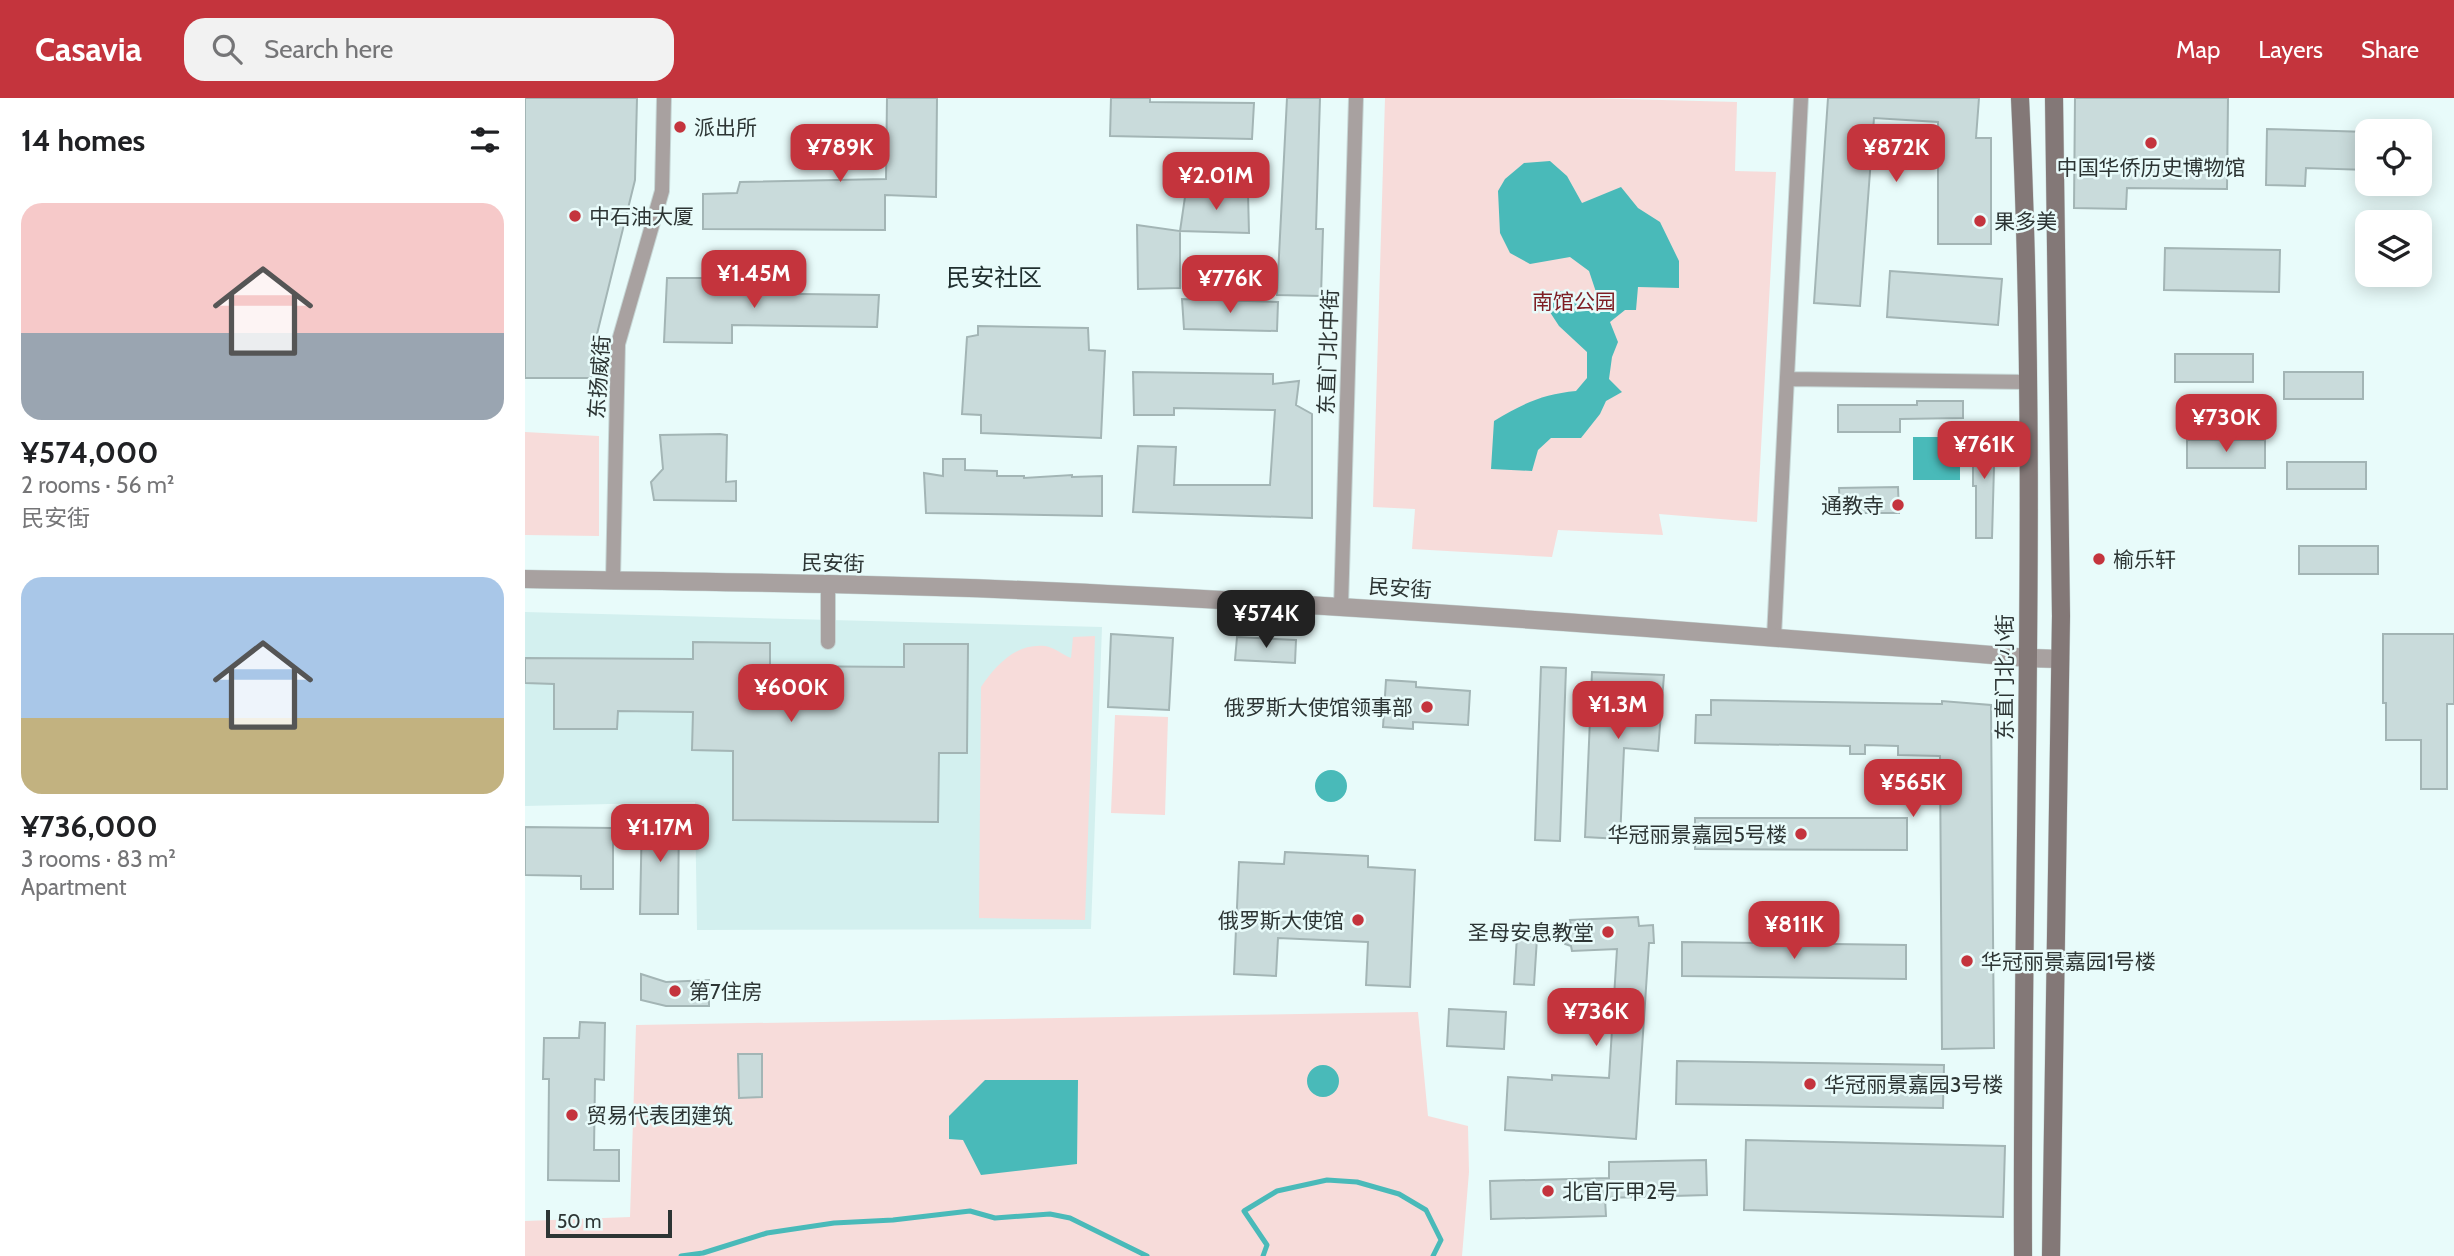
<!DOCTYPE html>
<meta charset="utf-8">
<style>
:root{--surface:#fff;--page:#f2f2f2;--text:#202124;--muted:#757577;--accent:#c4343d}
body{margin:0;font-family:Cabin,"Noto Sans SC",sans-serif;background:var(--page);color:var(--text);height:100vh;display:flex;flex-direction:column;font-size:26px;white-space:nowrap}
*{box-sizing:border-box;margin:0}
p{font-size:23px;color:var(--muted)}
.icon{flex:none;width:38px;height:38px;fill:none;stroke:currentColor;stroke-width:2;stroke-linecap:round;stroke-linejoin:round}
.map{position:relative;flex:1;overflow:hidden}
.drawer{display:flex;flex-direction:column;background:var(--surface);width:525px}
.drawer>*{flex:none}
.buttons{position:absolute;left:1830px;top:21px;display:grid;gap:14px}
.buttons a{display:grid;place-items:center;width:77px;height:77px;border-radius:14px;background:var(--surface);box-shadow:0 4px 18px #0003;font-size:35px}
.scale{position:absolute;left:21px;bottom:18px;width:126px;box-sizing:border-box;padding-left:7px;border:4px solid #2d3534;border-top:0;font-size:19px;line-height:24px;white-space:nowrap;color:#2d3534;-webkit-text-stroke:5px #e8fbfa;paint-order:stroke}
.price{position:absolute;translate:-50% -60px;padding:0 16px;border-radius:14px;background:var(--accent);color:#fff;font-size:23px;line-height:46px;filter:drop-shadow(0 2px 4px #0008)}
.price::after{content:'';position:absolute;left:50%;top:42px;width:21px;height:16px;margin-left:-10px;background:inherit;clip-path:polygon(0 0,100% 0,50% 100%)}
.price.active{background:#222;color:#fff}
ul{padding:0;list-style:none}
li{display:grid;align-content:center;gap:14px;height:371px;padding:0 21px}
li span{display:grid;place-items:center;height:217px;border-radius:21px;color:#555}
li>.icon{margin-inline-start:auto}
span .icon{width:126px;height:126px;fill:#fffc;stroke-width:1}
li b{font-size:30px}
h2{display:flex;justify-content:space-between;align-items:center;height:84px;padding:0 21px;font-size:30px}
header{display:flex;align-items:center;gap:42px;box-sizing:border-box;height:98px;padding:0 35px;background:var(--accent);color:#fff}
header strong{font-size:33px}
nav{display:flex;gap:38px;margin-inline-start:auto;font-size:24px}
.search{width:490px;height:63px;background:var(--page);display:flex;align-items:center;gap:18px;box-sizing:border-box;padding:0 24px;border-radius:21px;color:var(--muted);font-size:26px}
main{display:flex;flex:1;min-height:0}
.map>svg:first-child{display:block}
</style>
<header>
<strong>Casavia</strong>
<div class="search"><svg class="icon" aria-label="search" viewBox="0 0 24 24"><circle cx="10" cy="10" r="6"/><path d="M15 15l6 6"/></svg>Search here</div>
<nav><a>Map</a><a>Layers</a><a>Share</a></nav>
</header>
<main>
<section class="drawer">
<h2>14 homes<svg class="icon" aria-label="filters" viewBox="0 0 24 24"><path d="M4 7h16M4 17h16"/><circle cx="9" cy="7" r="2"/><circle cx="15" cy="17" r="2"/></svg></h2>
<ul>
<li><span style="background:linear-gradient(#f6c9c9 60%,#9aa5b1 0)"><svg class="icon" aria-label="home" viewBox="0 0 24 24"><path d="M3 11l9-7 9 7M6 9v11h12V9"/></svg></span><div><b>¥574,000</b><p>2 rooms · 56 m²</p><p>民安街</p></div></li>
<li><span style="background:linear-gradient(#a9c7e8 65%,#c2b280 0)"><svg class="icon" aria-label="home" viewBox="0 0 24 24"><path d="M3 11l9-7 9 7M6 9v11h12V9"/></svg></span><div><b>¥736,000</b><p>3 rooms · 83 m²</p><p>Apartment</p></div></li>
</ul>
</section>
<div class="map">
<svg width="1929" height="1158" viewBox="0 0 1929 1158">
<rect width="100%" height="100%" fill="#e8fbfa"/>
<path fill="#d3f0ef" d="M0,514L577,529L566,831L172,832L170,704L0,708Z"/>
<path fill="#f7dcda" d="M860,0H1062L1212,4L1210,73L1251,74L1232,424L1134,416L1138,437L1033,432L1027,459L887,451L890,411L848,409Z
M0,334L74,338V438L0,437Z
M570,538L560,822L454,820L456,589C471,567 491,545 520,548C529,549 538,557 546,560L548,539Z
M590,617L643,619L640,717L586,715Z
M893,914L903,1018L943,1028L944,1074L937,1158H0V1123L105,1119L111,927Z"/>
<path fill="#49bab9" d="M1025,63L1042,78L1057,105L1096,89L1113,110L1135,124L1154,163V190L1113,189L1111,212H1100L1085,224L1093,244L1087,259L1084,281L1097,294L1081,303L1075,316L1056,340H1026L1013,352L1007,373L966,371L969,323C997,306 1018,296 1051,293L1062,280V254L1034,228L1019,205L1027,194L1043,193L1063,206L1072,197L1064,173L1045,159L1005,166L985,155L975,135L973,93L980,81L999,65Z
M1388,339H1435V382H1388Z
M790 688a16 16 0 1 1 32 0a16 16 0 1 1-32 0Z
M782 983a16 16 0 1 1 32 0a16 16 0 1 1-32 0Z
M460,982H553L552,1066L456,1077L438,1042L424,1041V1018Z"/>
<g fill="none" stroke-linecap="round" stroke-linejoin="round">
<path stroke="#49bab9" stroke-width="5" d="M156,1158L178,1155L242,1135L309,1125L368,1122L445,1113L470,1120L525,1116L545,1120L622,1158
M738,1158L742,1147L719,1113L752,1093L802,1082L832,1084L874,1096L901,1112L916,1142L908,1158"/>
</g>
<path fill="#c9dbdb" stroke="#a3b5b5" stroke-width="2" d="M0,0H112L110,82L72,236L66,280H0Z
M362,0H412L411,99L360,97V132L178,131V96L212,95L215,84L361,81Z
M586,0H625V4L729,5L727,41L585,38Z
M762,0H795L791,131H798L796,198L752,197Z
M1303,0H1454L1451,40H1466V146H1413V24L1349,20L1335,208L1289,205Z
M1550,0H1703L1702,91L1602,90L1601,111L1549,110Z
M1742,31L1843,34V72L1781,70L1780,88L1741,87Z
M661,92L723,95L724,135L655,133Z
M612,127L655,133V190L613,191Z
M1640,150L1755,152L1754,194L1639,192Z
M1365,173L1477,181L1473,227L1362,219Z
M142,180H207V195L354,197L352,229L207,227V245L139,244Z
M657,201L753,204L752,233L659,231Z
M453,228L563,230L564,252L580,253L576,340L456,335V317L437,316L442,239L453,237Z
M1650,256H1728V284H1650Z
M608,274L748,276V286L774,283L771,307L787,316V420L608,414L613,348L651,349L649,387H745L750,312L649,310V317H609Z
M1759,274H1838V301H1759Z
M1392,303H1438V320L1375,321V334H1313V307H1392Z
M1448,332L1470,333L1467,440H1451V388H1448Z
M195,336L202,337L201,384L211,383V403L129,402L126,384L138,371L135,337Z
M1662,342H1740V370H1662Z
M418,361H440V372L472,373V378H499V380L547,377V379L577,378V418L401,415L399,375L418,378Z
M1762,364H1841V391H1762Z
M1373,389L1374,415H1315L1314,390Z
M1774,448H1853V476H1774Z
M586,536L648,540L644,612L583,609Z
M1858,536H1929V606H1922V691H1896V642H1861V605H1858Z
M712,539L771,542L770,565L710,562Z
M168,544L245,545V568L379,569V546H443L442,655H414L413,724L208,722V653L167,652L168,614L93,613L92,631H29V586L0,585V560L168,561Z
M1016,569L1041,570L1035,743L1010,742Z
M1067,574L1139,577L1133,653L1099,650L1095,741L1060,739Z
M861,582L891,584V589L945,593L943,627L888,624V631L858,629Z
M1186,602L1417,606V603L1466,607L1469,950L1417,951L1415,658L1373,657V648L1340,647V656H1325V648L1170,645L1171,617H1186Z
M117,716L154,717L153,816H115Z
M1170,720H1382V752L1170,751Z
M0,729L88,730V791H56V778L0,777Z
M760,754L843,758V769L890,772L885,889L841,887L843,844L753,840L751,878L709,876L714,764L759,766Z
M1113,819L1114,828L1128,827L1129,845H1124L1111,1041L980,1032L983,979L1027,982V977L1084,980L1092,851L1047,853L1046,848L1040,846L1037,838L1039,831L1046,828L1045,822Z
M992,838L1012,840L1009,887L989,886Z
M1157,844L1381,847V881L1157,878Z
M116,876L141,884L184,882V908H141L116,902Z
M924,911L981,914L979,951L922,948Z
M55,924L80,925L79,982L70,981L69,1052H94V1083L23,1082L24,981H18L19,940H54Z
M213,956H237V999L214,1000Z
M1152,963L1419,967L1418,1010L1151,1006Z
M1221,1042L1480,1048L1478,1119L1219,1112Z
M1181,1062L1182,1097L1080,1100L1081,1118L966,1121L965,1083L1084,1080V1064Z"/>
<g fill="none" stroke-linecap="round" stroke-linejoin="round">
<defs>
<path id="minor" d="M1262,281L1502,284
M88,482L93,246L137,93L139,0
M303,487V544
M816,509L831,0
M1249,539L1276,0"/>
<path id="tertiary" d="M0,481C194,484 388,486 582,496C889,511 1196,535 1503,560L1535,561"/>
<path id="secondary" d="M1495,0C1514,386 1496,772 1498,1158
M1526,1158L1536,518L1529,0"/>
</defs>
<use href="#minor" stroke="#c6d7d6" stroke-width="16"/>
<use href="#tertiary" stroke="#c6d7d6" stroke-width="19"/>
<use href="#secondary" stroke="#c6d7d6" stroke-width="19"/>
<use href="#minor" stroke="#a8a1a0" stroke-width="14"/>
<use href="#tertiary" stroke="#a8a1a0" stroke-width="18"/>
<use href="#secondary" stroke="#837877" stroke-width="18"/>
</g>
<g fill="#c4343d" stroke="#e8fbfa" stroke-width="2.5">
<circle cx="155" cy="29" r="7"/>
<circle cx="1626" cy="45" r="7"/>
<circle cx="50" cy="118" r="7"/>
<circle cx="1455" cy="123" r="7"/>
<circle cx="1373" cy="407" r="7"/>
<circle cx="1574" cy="461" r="7"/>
<circle cx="902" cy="609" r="7"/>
<circle cx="1276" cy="736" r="7"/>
<circle cx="833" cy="822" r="7"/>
<circle cx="1083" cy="834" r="7"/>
<circle cx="1442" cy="863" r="7"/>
<circle cx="150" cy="893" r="7"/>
<circle cx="1285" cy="986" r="7"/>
<circle cx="47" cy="1017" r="7"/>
<circle cx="1023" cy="1093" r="7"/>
</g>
<g text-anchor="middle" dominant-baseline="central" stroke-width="5" stroke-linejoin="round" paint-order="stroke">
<g font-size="21" fill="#2d3534" stroke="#e8fbfa" text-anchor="start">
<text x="169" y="29">派出所</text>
<text x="1626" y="69" text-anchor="middle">中国华侨历史博物馆</text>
<text x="64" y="118">中石油大厦</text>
<text x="1469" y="123">果多美</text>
<text x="1359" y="407" text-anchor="end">通教寺</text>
<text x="1588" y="461">榆乐轩</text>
<text x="888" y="609" text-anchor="end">俄罗斯大使馆领事部</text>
<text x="1262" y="736" text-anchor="end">华冠丽景嘉园5号楼</text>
<text x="819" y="822" text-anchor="end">俄罗斯大使馆</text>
<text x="1069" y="834" text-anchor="end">圣母安息教堂</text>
<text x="1456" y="863">华冠丽景嘉园1号楼</text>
<text x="164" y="893">第7住房</text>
<text x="1299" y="986">华冠丽景嘉园3号楼</text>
<text x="61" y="1017">贸易代表团建筑</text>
<text x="1037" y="1093">北官厅甲2号</text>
</g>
<g font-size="21" fill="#7e1e24" stroke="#e8fbfa">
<text x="1049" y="203">南馆公园</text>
</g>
<g font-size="21" fill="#2d3534" stroke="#e8fbfa">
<text transform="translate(803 254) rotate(-88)">东直门北中街</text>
<text transform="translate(74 279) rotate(-86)">东扬威街</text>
<text transform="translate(308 465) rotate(2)">民安街</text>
<text transform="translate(875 490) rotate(4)">民安街</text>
<text transform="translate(1479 579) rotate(-90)">东直门北小街</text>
</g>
<g font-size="24" fill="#1f2e2e" stroke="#e8fbfa">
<text x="469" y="179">民安社区</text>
</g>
</g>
</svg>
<div class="buttons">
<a><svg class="icon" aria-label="locate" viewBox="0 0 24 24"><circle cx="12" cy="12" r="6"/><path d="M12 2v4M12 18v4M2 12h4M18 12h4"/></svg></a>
<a><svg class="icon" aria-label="layers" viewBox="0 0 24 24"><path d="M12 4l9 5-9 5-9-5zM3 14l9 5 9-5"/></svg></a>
</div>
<div class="scale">50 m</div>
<b class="price" style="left:315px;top:86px">¥789K</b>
<b class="price" style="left:1371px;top:86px">¥872K</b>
<b class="price" style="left:691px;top:114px">¥2.01M</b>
<b class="price" style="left:229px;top:212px">¥1.45M</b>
<b class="price" style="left:705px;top:217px">¥776K</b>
<b class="price" style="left:1701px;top:356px">¥730K</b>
<b class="price" style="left:1459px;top:383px">¥761K</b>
<b class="price active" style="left:741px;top:552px">¥574K</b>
<b class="price" style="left:266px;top:626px">¥600K</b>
<b class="price" style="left:1093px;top:643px">¥1.3M</b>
<b class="price" style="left:1388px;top:721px">¥565K</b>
<b class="price" style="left:135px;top:766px">¥1.17M</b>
<b class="price" style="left:1269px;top:863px">¥811K</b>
<b class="price" style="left:1071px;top:950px">¥736K</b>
</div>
</main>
